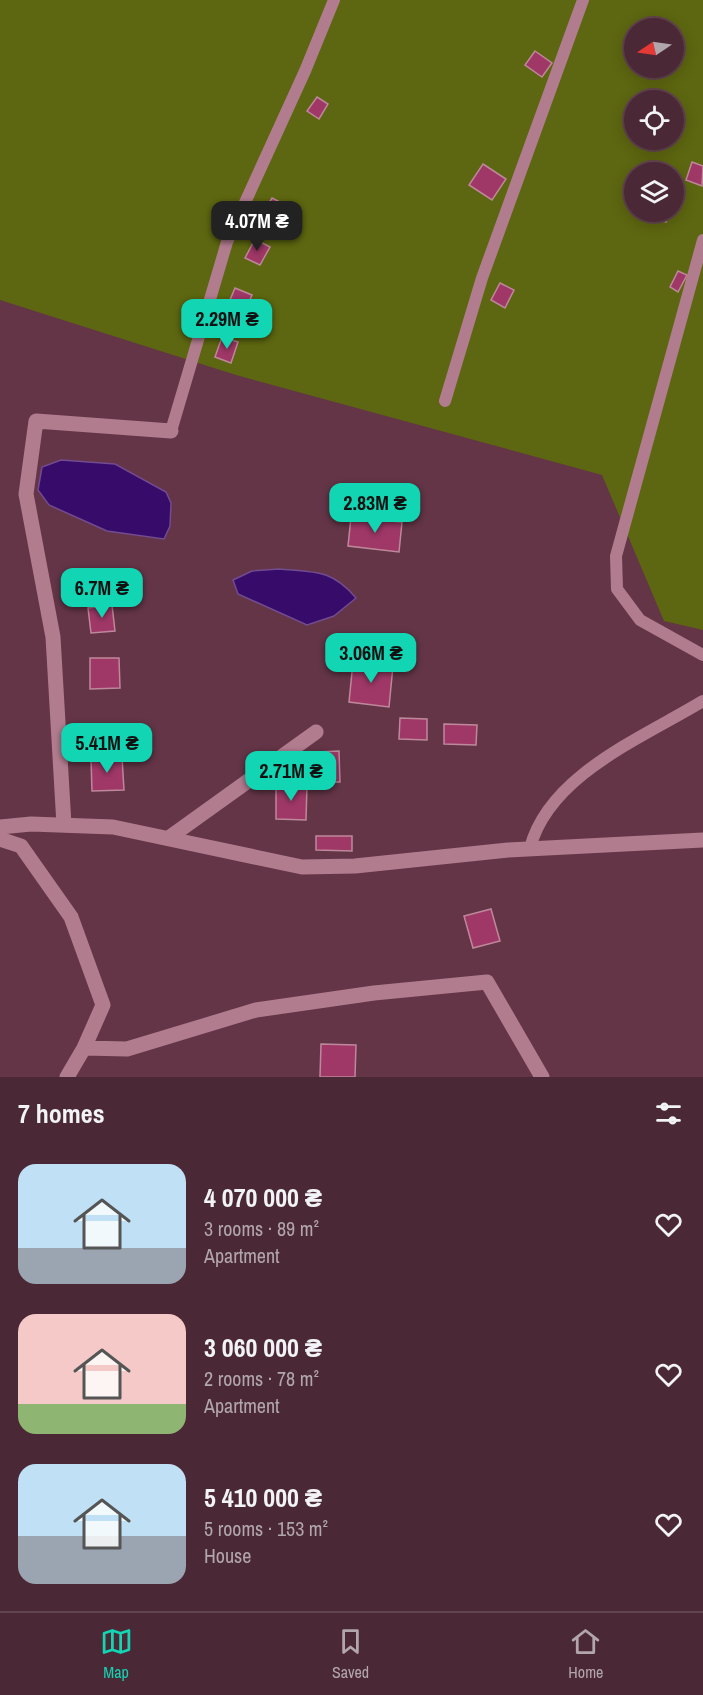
<!DOCTYPE html>
<meta charset="utf-8">
<style>
:root{--surface:#4b2835;--page:#553441;--text:#f1f3f6;--muted:#b2a6ad;--line:#624450;--accent:#12d5b4}
body{margin:0;font-family:"Archivo Narrow",sans-serif;background:var(--page);color:var(--text);height:100vh;display:flex;flex-direction:column;font-size:22px;white-space:nowrap}
*{box-sizing:border-box;margin:0}
p{font-size:20px;color:var(--muted)}
.icon{flex:none;width:33px;height:33px;fill:none;stroke:currentColor;stroke-width:2;stroke-linecap:round;stroke-linejoin:round}
.map{position:relative;height:1077px;overflow:hidden}
.panel{display:flex;flex-direction:column;background:var(--surface);flex:1}
.panel>*{flex:none}
.needle{width:39px;rotate:257deg}
.fabs{position:absolute;left:624px;top:18px;display:grid;gap:12px}
.fabs a{display:grid;place-items:center;width:60px;height:60px;border-radius:50%;background:var(--surface);box-shadow:0 3px 15px #0003,0 0 0 2px var(--line);font-size:30px}
.price{position:absolute;translate:-50% -51px;padding:0 14px;border-radius:12px;background:var(--accent);color:#111;font-size:20px;line-height:39px;filter:drop-shadow(0 2px 3px #0008)}
.price::after{content:'';position:absolute;left:50%;top:36px;width:18px;height:14px;margin-left:-9px;background:inherit;clip-path:polygon(0 0,100% 0,50% 100%)}
.price.on{background:#222;color:#fff}
ul{padding:0;list-style:none}
li{display:flex;align-items:center;gap:18px;height:150px;padding:0 18px}
li span{display:grid;place-items:center;flex:none;width:168px;height:120px;border-radius:18px;color:#555}
li>.icon{margin-inline-start:auto}
span .icon{width:72px;height:72px;fill:#fffc;stroke-width:1}
li b{font-size:26px}
h2{display:flex;justify-content:space-between;align-items:center;height:72px;padding:0 18px;font-size:26px}
.menu{display:flex;justify-content:space-around;align-items:center;height:84px;border-top:2px solid var(--line);background:var(--surface);font-size:16px;color:var(--muted)}
.menu a{display:grid;justify-items:center;gap:3px}
.menu .on{color:var(--accent)}
.map>svg:first-child{display:block}
</style>
<div class="map">
<svg width="703" height="1077" viewBox="0 0 703 1077">
<rect width="100%" height="100%" fill="#643547"/>
<path fill="#5d6610" fill-rule="evenodd" d="M0,0H703V630L664,621L602,475L236,375L0,300ZM634,28H674V68H634ZM634,100H674V140H634ZM634,172H674V212H634Z"/>
<path fill="#360b6a" stroke="#724b90" stroke-width="1.5" d="M61,460L115,464L166,492L171,503L170,526L164,539L107,531L49,505L38,490L42,467Z
M279,569C314,572 332,569 356,598L334,616L307,625L238,594L233,580L252,571Z"/>
<path fill="#a03867" stroke="#be889b" stroke-width="1.5" d="M535,51L552,63L542,77L525,65Z
M317,97L328,104L319,119L307,111Z
M692,162L703,166L702,186L686,180Z
M483,164L506,179L492,200L469,185Z
M272,198L282,203L274,218L263,213Z
M656,212H671L666,222L653,217Z
M255,239L270,247L260,265L245,258Z
M678,271L687,275L678,292L670,287Z
M500,283L514,290L505,308L491,300Z
M235,288L252,295L244,314L227,307Z
M222,337L238,342L231,363L215,357Z
M351,517L402,522L399,552L348,546Z
M112,605L115,631L91,633L88,608Z
M90,658H119L120,688L90,689Z
M353,662L393,666L389,707L349,702Z
M400,718L427,719V740L399,739Z
M444,724L477,725L476,745L444,744Z
M339,751L340,782H320L319,752Z
M122,757L124,790L92,791L91,759Z
M276,785H307L306,820L276,819Z
M316,836H352V851L316,850Z
M491,909L500,941L473,948L464,916Z
M321,1044L356,1045L355,1077H320Z"/>
<g fill="none" stroke-linecap="round" stroke-linejoin="round">
<path stroke="#b27c8f" stroke-width="12" d="M703,240L616,556L617,589L640,620L703,655
M445,401L482,278L583,0
M171,431L227,242L305,71L334,0
M530,848C549,775 642,738 703,701"/>
<path stroke="#b27c8f" stroke-width="15" d="M64,825L53,637L26,494L36,421L171,431
M0,827L31,824L113,827L302,867L355,866L508,850L703,840
M170,837L316,732
M0,839L21,846L71,917L103,1005L84,1048
M67,1077L84,1048L127,1049L256,1010L374,993L487,982L542,1077"/>
</g>
</svg>
<div class="fabs">
<a><svg class="needle" viewBox="-14 -14 28 28"><path d="M0-13l5 13h-10z" fill="#e53935"/><path d="M0 13l5-13h-10z" fill="#b2a6ad"/></svg></a>
<a><svg class="icon" aria-label="locate" viewBox="0 0 24 24"><circle cx="12" cy="12" r="6"/><path d="M12 2v4M12 18v4M2 12h4M18 12h4"/></svg></a>
<a><svg class="icon" aria-label="layers" viewBox="0 0 24 24"><path d="M12 4l9 5-9 5-9-5zM3 14l9 5 9-5"/></svg></a>
</div>
<b class="price on" style="left:257px;top:252px">4.07M ₴</b>
<b class="price" style="left:227px;top:350px">2.29M ₴</b>
<b class="price" style="left:375px;top:534px">2.83M ₴</b>
<b class="price" style="left:102px;top:619px">6.7M ₴</b>
<b class="price" style="left:371px;top:684px">3.06M ₴</b>
<b class="price" style="left:107px;top:774px">5.41M ₴</b>
<b class="price" style="left:291px;top:802px">2.71M ₴</b>
</div>
<section class="panel">
<h2>7 homes<svg class="icon" aria-label="filters" viewBox="0 0 24 24"><path d="M4 7h16M4 17h16"/><circle cx="9" cy="7" r="2"/><circle cx="15" cy="17" r="2"/></svg></h2>
<ul>
<li><span style="background:linear-gradient(#bfe0f5 70%,#9aa5b1 0)"><svg class="icon" aria-label="home" viewBox="0 0 24 24"><path d="M3 11l9-7 9 7M6 9v11h12V9"/></svg></span><div><b>4 070 000 ₴</b><p>3 rooms · 89 m²</p><p>Apartment</p></div><svg class="icon" aria-label="heart" viewBox="0 0 24 24"><path d="M12 20l-8-8c-3-5 5-10 8-4 3-6 11-1 8 4z"/></svg></li>
<li><span style="background:linear-gradient(#f6c9c9 75%,#8fb573 0)"><svg class="icon" aria-label="home" viewBox="0 0 24 24"><path d="M3 11l9-7 9 7M6 9v11h12V9"/></svg></span><div><b>3 060 000 ₴</b><p>2 rooms · 78 m²</p><p>Apartment</p></div><svg class="icon" aria-label="heart" viewBox="0 0 24 24"><path d="M12 20l-8-8c-3-5 5-10 8-4 3-6 11-1 8 4z"/></svg></li>
<li><span style="background:linear-gradient(#bfe0f5 60%,#9aa5b1 0)"><svg class="icon" aria-label="home" viewBox="0 0 24 24"><path d="M3 11l9-7 9 7M6 9v11h12V9"/></svg></span><div><b>5 410 000 ₴</b><p>5 rooms · 153 m²</p><p>House</p></div><svg class="icon" aria-label="heart" viewBox="0 0 24 24"><path d="M12 20l-8-8c-3-5 5-10 8-4 3-6 11-1 8 4z"/></svg></li>
</ul>
</section>
<nav class="menu">
<a class="on"><svg class="icon" aria-label="map" viewBox="0 0 24 24"><path d="M3 6l6-2 6 2 6-2v14l-6 2-6-2-6 2zM9 4v14M15 6v14"/></svg>Map</a>
<a><svg class="icon" aria-label="saved" viewBox="0 0 24 24"><path d="M7 4h10v16l-5-4-5 4z"/></svg>Saved</a>
<a><svg class="icon" aria-label="home" viewBox="0 0 24 24"><path d="M3 11l9-7 9 7M6 9v11h12V9"/></svg>Home</a>
</nav>
